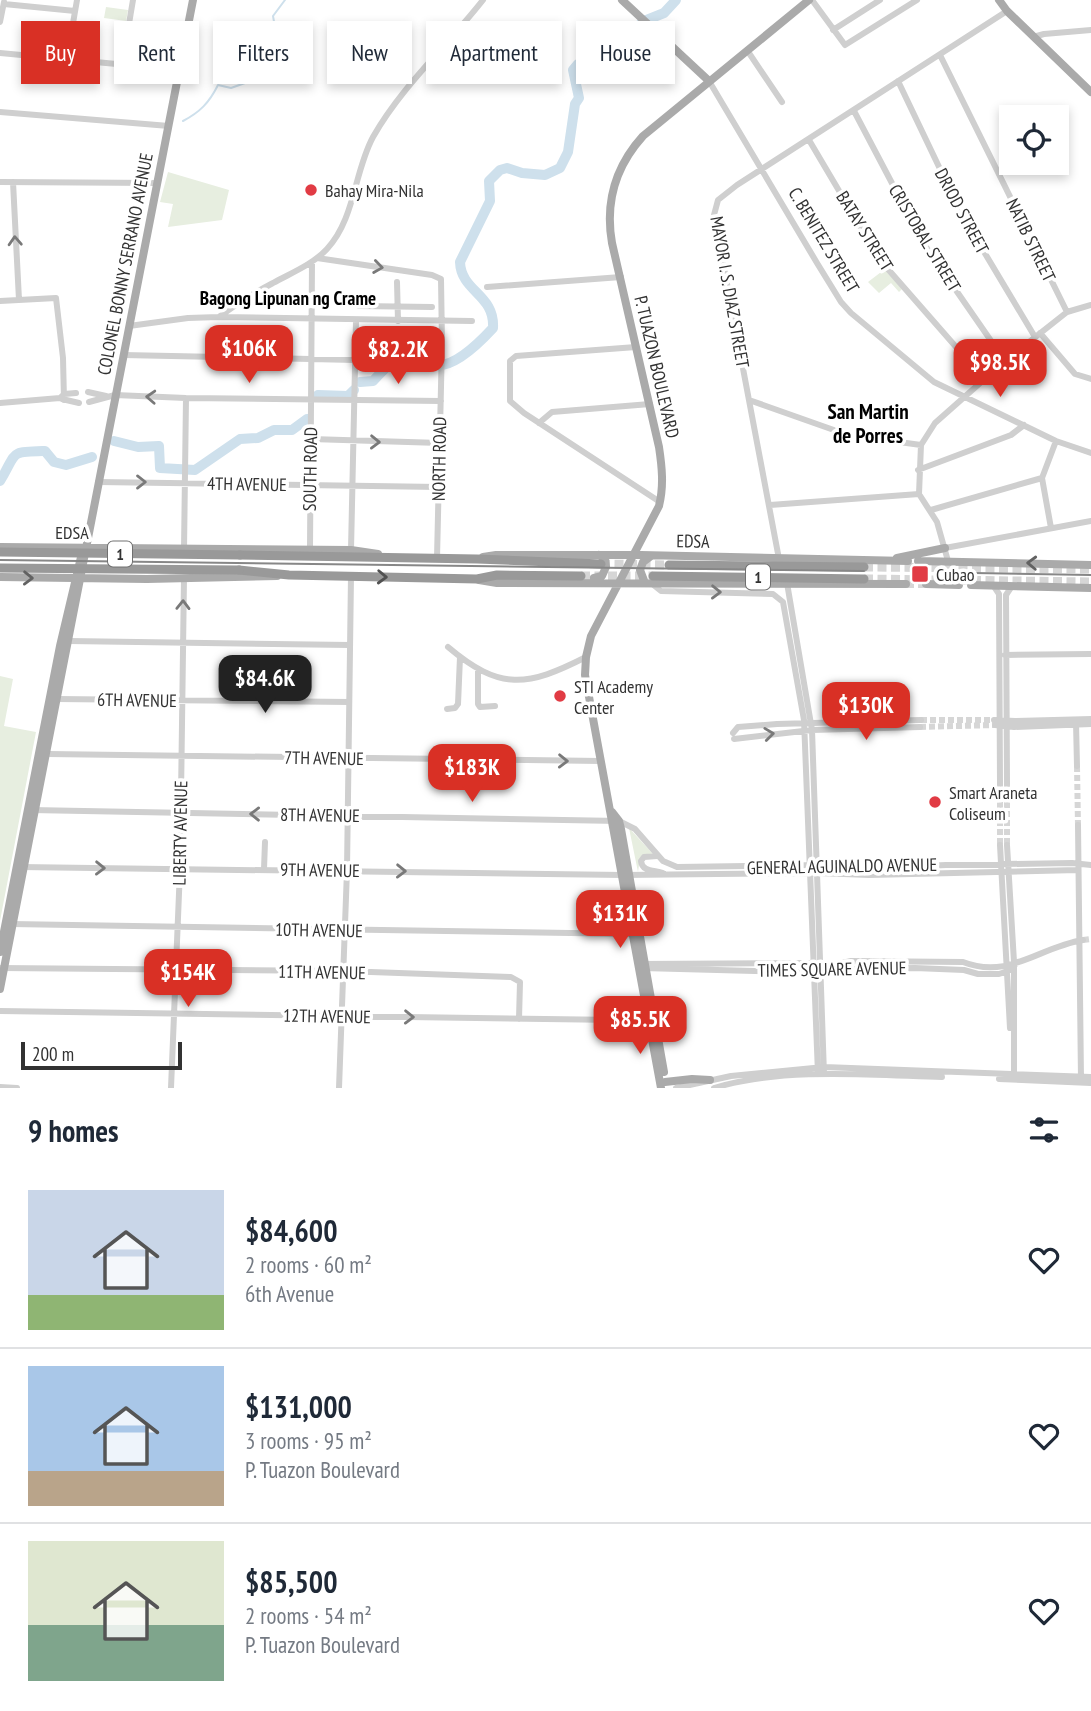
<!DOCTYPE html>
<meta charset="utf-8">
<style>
:root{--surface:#fff;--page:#f6f6f7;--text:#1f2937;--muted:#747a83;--line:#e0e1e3;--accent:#d93025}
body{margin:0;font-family:"PT Sans Narrow",sans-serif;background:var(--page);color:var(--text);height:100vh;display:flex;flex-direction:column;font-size:26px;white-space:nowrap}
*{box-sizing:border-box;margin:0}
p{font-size:23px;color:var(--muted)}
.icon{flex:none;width:38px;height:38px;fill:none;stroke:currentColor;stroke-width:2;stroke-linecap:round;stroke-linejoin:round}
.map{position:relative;height:1088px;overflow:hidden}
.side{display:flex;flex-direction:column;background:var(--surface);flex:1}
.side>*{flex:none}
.top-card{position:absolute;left:21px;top:21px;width:700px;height:63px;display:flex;gap:14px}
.buttons{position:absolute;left:999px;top:105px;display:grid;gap:14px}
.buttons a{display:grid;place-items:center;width:70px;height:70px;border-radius:0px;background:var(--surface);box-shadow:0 4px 10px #0003;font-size:35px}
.scale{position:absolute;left:21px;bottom:18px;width:161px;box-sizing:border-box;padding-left:7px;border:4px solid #323232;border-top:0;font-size:19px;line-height:24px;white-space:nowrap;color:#323232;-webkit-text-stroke:5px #fff;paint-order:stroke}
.price{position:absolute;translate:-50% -60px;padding:0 16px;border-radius:14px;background:var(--accent);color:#fff;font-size:23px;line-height:46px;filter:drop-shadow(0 2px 4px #0008)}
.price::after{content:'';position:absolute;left:50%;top:42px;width:21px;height:16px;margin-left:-10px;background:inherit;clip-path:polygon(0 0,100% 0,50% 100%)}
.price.selected{background:#222;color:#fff}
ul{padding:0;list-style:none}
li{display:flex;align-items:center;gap:21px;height:175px;padding:0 28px}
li+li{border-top:2px solid var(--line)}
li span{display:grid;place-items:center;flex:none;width:196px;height:140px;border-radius:0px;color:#555}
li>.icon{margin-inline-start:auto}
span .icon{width:84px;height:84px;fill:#fffc;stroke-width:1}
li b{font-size:30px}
h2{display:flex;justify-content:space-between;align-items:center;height:84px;padding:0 28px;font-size:30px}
.chip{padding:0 24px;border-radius:0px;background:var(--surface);box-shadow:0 4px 10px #0003;font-size:24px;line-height:63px}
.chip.selected{background:var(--accent);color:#fff}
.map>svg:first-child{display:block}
</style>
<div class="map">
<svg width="1091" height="1088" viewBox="0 0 1091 1088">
<rect width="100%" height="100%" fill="#fff"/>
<path fill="#e7eee0" d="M106,7L128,10L126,21L104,18Z
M168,172L229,190L222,220L168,227L173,204L160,202Z
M885,269L902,289L899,292L891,283L879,293L868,282Z
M0,676L13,679L4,726L36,732L0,921Z
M629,828L653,854L640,858L638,872Z"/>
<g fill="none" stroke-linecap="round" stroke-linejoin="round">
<path stroke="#cee0ec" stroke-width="2" d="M183,121C200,112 209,103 218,85L231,88L245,83L256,66L258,52L276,33L273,16L285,0"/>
<path stroke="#cee0ec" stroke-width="10" d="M360,382L373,381C385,368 396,356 414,354C420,358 426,363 434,365C454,369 481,341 493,328C495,294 461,292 460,262L490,201L489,181L500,170L507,168L522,173L545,175L560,168L568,152L575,104L579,98L573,70L578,64L601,72L618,59L614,48L644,21L664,13L676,0
M318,395L348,396L354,390
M114,441L138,447L159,446L160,468L195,470L240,439L258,438L274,430H292L307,419
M0,481C18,451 8,452 45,451L54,462L66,465L92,457"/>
<path stroke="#d6d6d6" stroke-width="6" stroke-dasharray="6 3" stroke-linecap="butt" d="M921,720H994
M920,727L995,725
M1077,766L1078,825
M1000,784V845
M1007,784V845
M1083,940L1091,939"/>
<path stroke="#d6d6d6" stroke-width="8" stroke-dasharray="8 4" stroke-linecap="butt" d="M906,584H926"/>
<path stroke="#d6d6d6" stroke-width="9" stroke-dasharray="9 4.5" stroke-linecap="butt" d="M601,564L669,565
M864,567L1091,569
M581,576H653
M864,579L1091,582"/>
<path stroke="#cfcfcf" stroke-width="6" d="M812,0L845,45L917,0
M4,4L75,11
M0,22L4,2
M833,30L880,0
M1033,37L1044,34L1091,30
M747,50L782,102
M0,53L180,70
M940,55L1067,312
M67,58L77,0
M122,65L133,0
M709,81L817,263L841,302L851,313L934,382L1056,441L1091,453
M898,81L962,215L1035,337
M854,111L924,244L1005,361
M0,112L169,126
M809,140L880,260L984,379
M0,182L158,183
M13,182L19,300
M317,258L432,275L441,279L442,344L437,558
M397,282L398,321
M487,287L621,277
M0,301L56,298L63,358L64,400
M359,306L432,307
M219,317C236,304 254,293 273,283C291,273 312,265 327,249C355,219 354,172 373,137C402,86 447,46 483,0
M129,326L188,318L219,317L472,321
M1040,333L1075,374L1091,379
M636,347L516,356L510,361V401L524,413L660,502
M123,355L355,360
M88,392L106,396
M62,399L79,403
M749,400L848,435L921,445
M89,402L115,395L186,398L441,401
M0,403L60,398L64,394L76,393
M539,423L552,412L650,404
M311,439L440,443
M918,470L1011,435L1024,425
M98,482L439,487
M770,505L919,494
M931,510L1042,478
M1051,528L1042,478L1056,441
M945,548L1091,521
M310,549L312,262
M184,550L186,398
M351,550L356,321
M779,559L714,215L718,200L737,185L1007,11
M948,561L937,522L919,494L921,445L935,423L1005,361L1067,312L1091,305
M651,583L661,591L773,594L783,602L804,720L818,1074
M787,583L812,730L824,1074
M993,585L999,594L1000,784
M69,641L350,645
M448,647C500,691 527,687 586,657
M1005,655L1091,654
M478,669V704L480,707L495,706
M56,699L349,702
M447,709L455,708L458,704L460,657
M994,720L1015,721L1091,719
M1076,722L1077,766
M995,725L1014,727L1091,724
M733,733L738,727L777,724L921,720
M734,739L812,730L920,727
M48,754L601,761
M1007,784L1006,595L1012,586
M31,810L619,821L635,829L663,861L677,867L810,865L863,869L946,865L1072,863L1091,865
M1078,825L1081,1079
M1000,845L1010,1028
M1007,845L1014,962V1077
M657,856L644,857L641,861C642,872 654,870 663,873
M20,867L623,875L818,873L869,875L1078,870
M264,869L265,842
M11,924L632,934
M641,964L810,963L838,964L851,961L963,962C1009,980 1039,947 1083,940
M0,968L343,971L511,977L520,982L519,1019
M642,968L829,973L850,969L915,968L964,970L978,974H999L1008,971L1018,962
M0,1011L618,1020L652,1018
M999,1079L1091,1083
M0,1087L17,1088
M171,1088L180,869L184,578
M339,1088L347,870L351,576
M676,1088L731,1076L824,1067L1091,1077
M714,1088C782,1067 872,1075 942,1077"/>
<path stroke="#aaa" stroke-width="8" d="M622,0L709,81
M999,0L1007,11L1091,92
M0,547L351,550L378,554
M483,557L496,555H641L908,561
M897,558L945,548
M918,561L1091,565
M0,577L147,579L277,576
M594,578L602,576L606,567L605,559L599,555
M479,580L497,583L906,584
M645,583L640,570L643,562L651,556
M926,584L959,585
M971,585L1091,588
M612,812L619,821L621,829L664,1072
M0,952L60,646L82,553
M0,989L193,0
M665,1082L692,1079L710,1080
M661,1088L585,675L586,657L591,636L659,506C664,486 662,467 659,447L612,243C605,203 615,167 643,136L809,0"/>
<path stroke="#999" stroke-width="9" d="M240,555L477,559L601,564
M669,565L864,567
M239,570L289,575L477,579L497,575L581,576
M653,576L864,579"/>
<path stroke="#878787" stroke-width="2" d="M0,560L864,571
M974,573L1091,575"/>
<path stroke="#999" stroke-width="9" d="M0,552L240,555
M0,568L239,570"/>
</g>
<defs><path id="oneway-chevron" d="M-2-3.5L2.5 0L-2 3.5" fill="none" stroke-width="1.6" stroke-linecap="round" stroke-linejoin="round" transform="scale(1.75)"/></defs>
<g stroke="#797979">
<use href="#oneway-chevron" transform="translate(15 241) rotate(-93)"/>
<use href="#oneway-chevron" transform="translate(378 267) rotate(8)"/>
<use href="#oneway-chevron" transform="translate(151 397) rotate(-177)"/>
<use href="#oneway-chevron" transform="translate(375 442) rotate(1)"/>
<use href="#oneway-chevron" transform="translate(141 482)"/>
<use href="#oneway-chevron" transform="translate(716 592) rotate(1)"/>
<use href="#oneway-chevron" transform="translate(183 605) rotate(-89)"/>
<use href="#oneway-chevron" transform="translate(769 734) rotate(-7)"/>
<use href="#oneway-chevron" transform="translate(563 761) rotate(1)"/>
<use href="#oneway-chevron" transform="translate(255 814) rotate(-179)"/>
<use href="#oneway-chevron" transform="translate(100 868) rotate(1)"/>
<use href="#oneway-chevron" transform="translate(401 871) rotate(1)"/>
<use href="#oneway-chevron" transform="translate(409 1017) rotate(1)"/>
</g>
<g stroke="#626262">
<use href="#oneway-chevron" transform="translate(1032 563) rotate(-178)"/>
<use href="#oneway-chevron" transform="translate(28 578) rotate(1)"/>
</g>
<use stroke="#515151" href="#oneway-chevron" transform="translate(382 577) rotate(2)"/>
<g fill="#e13b44" stroke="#fff" stroke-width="2.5">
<circle cx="311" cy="190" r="7"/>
<rect x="911" y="565" width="18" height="18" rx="3.5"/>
<circle cx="560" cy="696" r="7"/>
<circle cx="935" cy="802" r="7"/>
</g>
<g text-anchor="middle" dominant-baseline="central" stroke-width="7" stroke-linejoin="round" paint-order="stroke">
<g fill="#fff" stroke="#707070" stroke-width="2">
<rect x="108" y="541.5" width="24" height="25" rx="5"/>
<rect x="746" y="564.5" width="24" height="25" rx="5"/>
</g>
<g font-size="16" font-weight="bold" fill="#323232">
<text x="120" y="554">1</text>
<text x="758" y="577">1</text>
</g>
<g font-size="18" fill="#323232" stroke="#fff" text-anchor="start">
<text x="325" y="190">Bahay Mira-Nila</text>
<text x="936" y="574">Cubao</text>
<text x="574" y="686">STI Academy<tspan x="574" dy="21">Center</tspan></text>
<text x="949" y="792">Smart Araneta<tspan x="949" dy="21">Coliseum</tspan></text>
</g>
<g font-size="18" fill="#323232" stroke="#fff">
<text transform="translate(962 211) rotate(62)">DRIOD STREET</text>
<text transform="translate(865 231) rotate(58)">BATAY STREET</text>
<text transform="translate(925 238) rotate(59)">CRISTOBAL STREET</text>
<text transform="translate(824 240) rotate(59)">C. BENITEZ STREET</text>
<text transform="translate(1031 240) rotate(64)">NATIB STREET</text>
<text transform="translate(125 264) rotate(-79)">COLONEL BONNY SERRANO AVENUE</text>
<text transform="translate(730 292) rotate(80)">MAYOR I. S. DIAZ STREET</text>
<text transform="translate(657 367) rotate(77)">P. TUAZON BOULEVARD</text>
<text transform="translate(439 459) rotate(-89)">NORTH ROAD</text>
<text transform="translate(310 469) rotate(-89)">SOUTH ROAD</text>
<text transform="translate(247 484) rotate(1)">4TH AVENUE</text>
<text x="72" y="532">EDSA</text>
<text transform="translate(693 541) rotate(1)">EDSA</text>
<text transform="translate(137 700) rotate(1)">6TH AVENUE</text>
<text transform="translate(324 758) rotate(1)">7TH AVENUE</text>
<text transform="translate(320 815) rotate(1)">8TH AVENUE</text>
<text transform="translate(180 833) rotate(-89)">LIBERTY AVENUE</text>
<text transform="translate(842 866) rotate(-1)">GENERAL AGUINALDO AVENUE</text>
<text transform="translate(320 870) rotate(1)">9TH AVENUE</text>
<text transform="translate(319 930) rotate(1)">10TH AVENUE</text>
<text transform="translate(832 969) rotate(-1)">TIMES SQUARE AVENUE</text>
<text transform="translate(322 972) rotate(1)">11TH AVENUE</text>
<text transform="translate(327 1016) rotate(1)">12TH AVENUE</text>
</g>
<g font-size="19" font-weight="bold" fill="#000" stroke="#fff">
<text x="288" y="298">Bagong Lipunan ng Crame</text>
</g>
<g font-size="21" font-weight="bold" fill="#000" stroke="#fff">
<text x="868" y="411">San Martin<tspan x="868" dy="24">de Porres</tspan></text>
</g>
</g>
</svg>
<div class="buttons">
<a><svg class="icon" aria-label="locate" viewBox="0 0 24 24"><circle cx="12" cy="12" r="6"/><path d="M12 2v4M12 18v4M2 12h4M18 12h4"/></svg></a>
</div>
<div class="scale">200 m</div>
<b class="price" style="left:249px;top:385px">$106K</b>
<b class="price" style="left:398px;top:386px">$82.2K</b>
<b class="price" style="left:1000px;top:399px">$98.5K</b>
<b class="price selected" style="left:265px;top:715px">$84.6K</b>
<b class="price" style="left:866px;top:742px">$130K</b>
<b class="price" style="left:472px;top:804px">$183K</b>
<b class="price" style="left:620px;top:950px">$131K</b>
<b class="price" style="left:188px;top:1009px">$154K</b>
<b class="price" style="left:640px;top:1056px">$85.5K</b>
<div class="top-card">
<a class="chip selected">Buy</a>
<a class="chip">Rent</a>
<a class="chip">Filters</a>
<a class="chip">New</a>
<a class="chip">Apartment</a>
<a class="chip">House</a>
</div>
</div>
<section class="side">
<h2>9 homes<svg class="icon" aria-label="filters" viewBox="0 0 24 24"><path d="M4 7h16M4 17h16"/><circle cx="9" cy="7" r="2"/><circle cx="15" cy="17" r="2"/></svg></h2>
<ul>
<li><span style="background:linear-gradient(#c9d6e8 75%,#8fb573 0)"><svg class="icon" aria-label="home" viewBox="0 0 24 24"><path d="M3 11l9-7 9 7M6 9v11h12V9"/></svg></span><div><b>$84,600</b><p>2 rooms · 60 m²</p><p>6th Avenue</p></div><svg class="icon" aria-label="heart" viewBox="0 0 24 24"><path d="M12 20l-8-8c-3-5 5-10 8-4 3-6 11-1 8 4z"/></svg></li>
<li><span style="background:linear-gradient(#a9c7e8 75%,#b9a48a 0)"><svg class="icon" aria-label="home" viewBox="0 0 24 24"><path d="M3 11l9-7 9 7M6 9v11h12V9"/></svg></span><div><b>$131,000</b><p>3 rooms · 95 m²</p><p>P. Tuazon Boulevard</p></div><svg class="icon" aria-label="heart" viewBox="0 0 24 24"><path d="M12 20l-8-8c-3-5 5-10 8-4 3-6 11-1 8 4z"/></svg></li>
<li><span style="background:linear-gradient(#dfe7d0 60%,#7fa58c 0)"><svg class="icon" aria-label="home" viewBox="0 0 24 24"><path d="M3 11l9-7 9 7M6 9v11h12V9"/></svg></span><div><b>$85,500</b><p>2 rooms · 54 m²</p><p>P. Tuazon Boulevard</p></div><svg class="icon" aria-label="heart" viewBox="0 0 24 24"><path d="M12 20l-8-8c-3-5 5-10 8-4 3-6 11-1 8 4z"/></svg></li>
</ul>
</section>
